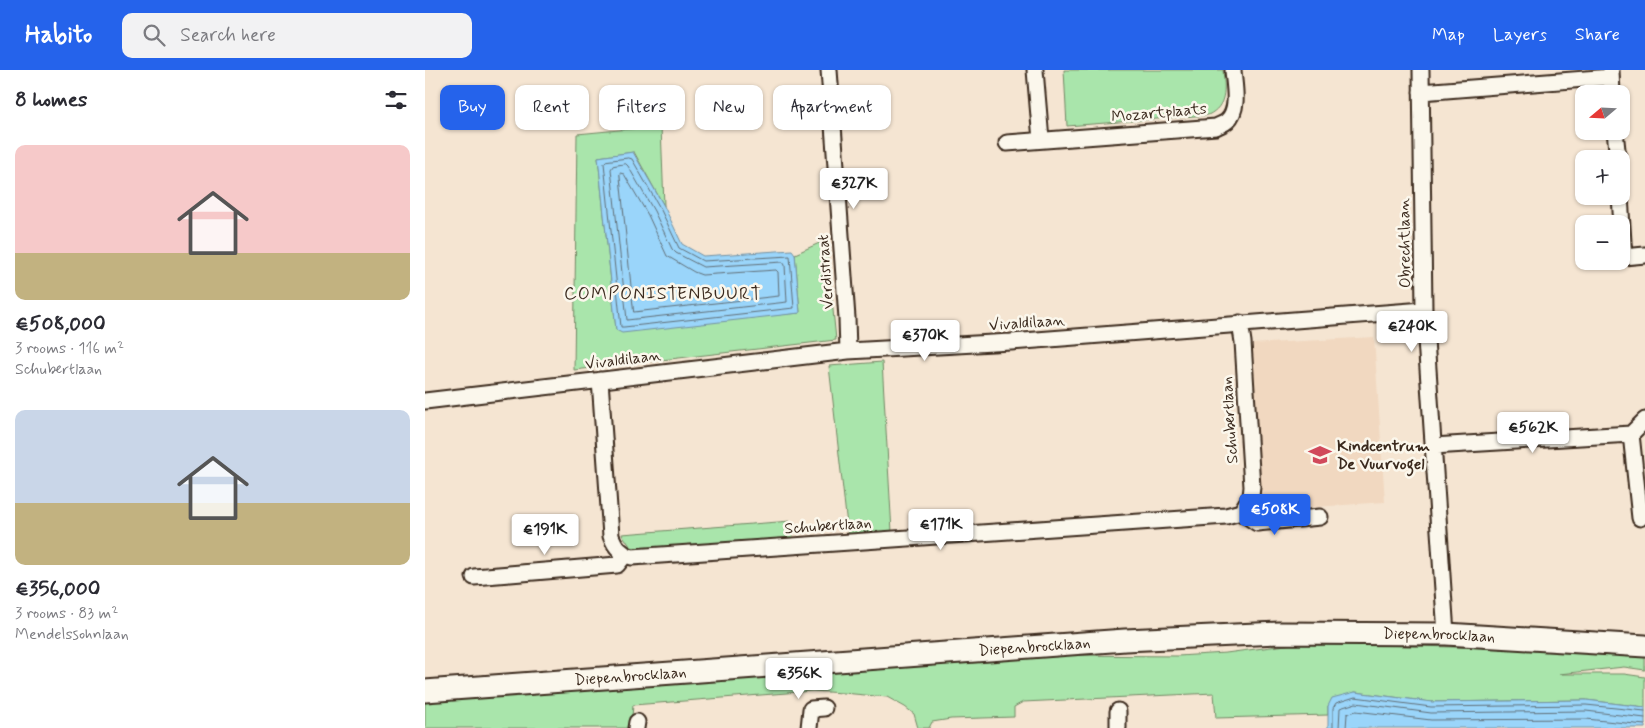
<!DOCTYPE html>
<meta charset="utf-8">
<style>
:root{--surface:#fff;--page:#f2f2f3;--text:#2b2b33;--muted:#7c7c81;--accent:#2563eb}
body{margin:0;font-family:Mynerve,sans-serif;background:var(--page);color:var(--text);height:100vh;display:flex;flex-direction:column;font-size:19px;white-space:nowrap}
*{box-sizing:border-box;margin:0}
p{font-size:16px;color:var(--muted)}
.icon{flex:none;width:28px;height:28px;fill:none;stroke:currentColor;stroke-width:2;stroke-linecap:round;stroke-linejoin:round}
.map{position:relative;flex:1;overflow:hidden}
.panel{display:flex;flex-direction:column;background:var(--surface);width:425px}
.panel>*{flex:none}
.top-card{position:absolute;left:15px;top:15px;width:475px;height:45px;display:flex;gap:10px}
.needle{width:32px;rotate:251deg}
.tools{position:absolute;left:1150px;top:15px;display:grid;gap:10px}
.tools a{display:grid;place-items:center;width:55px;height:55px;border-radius:10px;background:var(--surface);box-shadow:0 1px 4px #0004;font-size:25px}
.price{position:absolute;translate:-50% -42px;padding:0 11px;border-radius:5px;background:#fff;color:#222;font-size:16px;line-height:32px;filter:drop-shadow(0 1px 2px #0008)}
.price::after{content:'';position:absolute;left:50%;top:30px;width:15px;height:11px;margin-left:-8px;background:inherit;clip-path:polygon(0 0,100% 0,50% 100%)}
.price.selected{background:var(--accent);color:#fff}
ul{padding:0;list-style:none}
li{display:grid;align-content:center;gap:10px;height:265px;padding:0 15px}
li span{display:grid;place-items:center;height:155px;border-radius:10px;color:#555}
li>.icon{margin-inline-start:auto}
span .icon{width:90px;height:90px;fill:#fffc;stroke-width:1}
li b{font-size:21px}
h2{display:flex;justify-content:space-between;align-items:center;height:60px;padding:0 15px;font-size:21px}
.chip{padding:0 18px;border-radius:10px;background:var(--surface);box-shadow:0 1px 4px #0004;font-size:18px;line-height:45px}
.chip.selected{background:var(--accent);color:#fff}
header{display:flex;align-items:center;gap:30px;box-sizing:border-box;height:70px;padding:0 25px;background:var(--accent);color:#fff}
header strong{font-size:24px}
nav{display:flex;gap:28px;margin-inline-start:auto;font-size:18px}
.search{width:350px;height:45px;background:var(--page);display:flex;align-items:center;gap:12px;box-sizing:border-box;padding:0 18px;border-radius:10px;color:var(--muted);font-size:19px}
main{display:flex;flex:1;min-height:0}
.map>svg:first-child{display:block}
</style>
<header>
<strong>Habito</strong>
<div class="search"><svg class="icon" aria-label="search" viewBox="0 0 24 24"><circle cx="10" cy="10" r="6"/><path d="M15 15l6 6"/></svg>Search here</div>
<nav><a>Map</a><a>Layers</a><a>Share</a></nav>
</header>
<main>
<section class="panel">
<h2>8 homes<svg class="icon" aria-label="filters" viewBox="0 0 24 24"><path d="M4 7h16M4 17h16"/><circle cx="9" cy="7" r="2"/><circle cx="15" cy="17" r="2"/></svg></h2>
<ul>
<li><span style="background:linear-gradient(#f6c9c9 70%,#c2b280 0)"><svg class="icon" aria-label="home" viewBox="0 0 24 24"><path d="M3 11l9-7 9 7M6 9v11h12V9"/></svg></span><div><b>€508,000</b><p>3 rooms · 116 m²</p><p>Schubertlaan</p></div></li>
<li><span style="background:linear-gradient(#c9d6e8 60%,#c2b280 0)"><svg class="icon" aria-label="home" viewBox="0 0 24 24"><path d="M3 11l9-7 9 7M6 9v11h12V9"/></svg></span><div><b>€356,000</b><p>3 rooms · 83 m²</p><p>Mendelssohnlaan</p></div></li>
</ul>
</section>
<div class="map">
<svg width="1220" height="658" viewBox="0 0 1220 658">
<rect width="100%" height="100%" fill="#f5e5d2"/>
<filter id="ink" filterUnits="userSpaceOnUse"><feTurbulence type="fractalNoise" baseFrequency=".02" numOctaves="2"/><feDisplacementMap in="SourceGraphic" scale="10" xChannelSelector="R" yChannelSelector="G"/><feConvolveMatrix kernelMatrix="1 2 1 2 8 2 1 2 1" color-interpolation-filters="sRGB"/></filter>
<g filter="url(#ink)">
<path fill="#f1d8c0" d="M949,267L960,432L837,441L825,274Z"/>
<path fill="#a9e5ab" stroke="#728864" d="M639,0H798C800,19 802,36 783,45L642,56Z
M236,56L239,136L209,82L173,87L191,259L375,243L370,184L401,170L411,270L149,300L152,64Z
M457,292L467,462L423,464L404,296Z
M366,451L368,468L207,479L197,464Z
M876,573L1066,578L1220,586V600L1199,597L1134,604H1199L1220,607V637L1161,630L1007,632L930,622L903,636V645L791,648L789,623L598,632L589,637V647L526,649L507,652L504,658H493L489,644L480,637L462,627L418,623L387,621L208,635L206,658H0V630L633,585L753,586L801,583Z"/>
<path fill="#9ad5fa" stroke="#7491a2" d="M208,82L239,136L257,174L278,186L367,180L370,184L375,243L197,263L191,260L173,87Z
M930,622L1007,632L1161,630L1220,637V658H903V636L907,628Z"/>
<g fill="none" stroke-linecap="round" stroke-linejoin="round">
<path stroke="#616e76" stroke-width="1" d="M204,88L207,89L235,138L254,178L278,191L365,186L369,238L199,257H196L179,93L181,91Z
M201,94L203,96L229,141L247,179L251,183L278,197L358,192L360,195L362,232L202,250L186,99L188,96Z
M195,103L199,104L223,145L242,186L269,202L277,205L351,200L353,202L354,226L209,242Z
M908,658V638L911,633L930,627L1006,637L1161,635L1220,641
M914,658L915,638L931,633L1006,643L1161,641L1220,648
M921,658L922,644L931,641L1006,650L1161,649L1220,655"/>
<defs>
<path id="street" d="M404,0L422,248L423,281
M610,0L616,70
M996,0L999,240L1021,564
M1186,0L1187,24
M996,22L1186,7
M1190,61L1193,89
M582,73L791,57C794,55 799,54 802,51C815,39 809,15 808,0
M1195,126L1199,187L1220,185
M175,310L186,466C190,477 196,484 207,487L801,446L816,442L826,426L827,417L818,272L815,253
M0,331L423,281L586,272L999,240
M1008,376L1206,364
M816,442L832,453L895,447
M1215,448L1206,364L1220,350
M49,507L192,495L200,485
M211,658L212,652
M384,658L386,639L399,638
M693,658V641"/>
<g id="secondary">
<path id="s1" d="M0,621L700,570L854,563L1021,564L1220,576"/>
</g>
</defs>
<use href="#street" stroke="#3b2a1e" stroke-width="19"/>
<use href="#secondary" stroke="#3b2a1e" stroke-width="25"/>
<use href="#street" stroke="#fbf7ec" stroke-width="15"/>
<use href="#secondary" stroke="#fbf7ec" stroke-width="21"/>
</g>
</g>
<defs>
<symbol id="school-bare" viewBox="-9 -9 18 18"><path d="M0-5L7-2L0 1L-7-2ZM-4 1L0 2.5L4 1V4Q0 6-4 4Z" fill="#d1495b" stroke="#fbf7ec" stroke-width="2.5" paint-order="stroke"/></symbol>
</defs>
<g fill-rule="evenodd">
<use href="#school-bare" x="879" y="369" width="32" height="32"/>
</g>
<g text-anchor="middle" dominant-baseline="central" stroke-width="5" stroke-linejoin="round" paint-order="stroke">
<g font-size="16" fill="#3b2a1e" stroke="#fbf7ec">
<text transform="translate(734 43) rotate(-5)">Mozartplaats</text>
<text transform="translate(980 173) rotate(-91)">Obrechtlaan</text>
<text transform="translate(401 202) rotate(-94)">Verdistraat</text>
<text transform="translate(602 253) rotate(-4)">Vivaldilaan</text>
<text transform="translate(198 290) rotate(-7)">Vivaldilaan</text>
<text transform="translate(805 350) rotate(-94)">Schubertlaan</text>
<text transform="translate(403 456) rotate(-4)">Schubertlaan</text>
<text stroke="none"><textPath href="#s1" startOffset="1016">Diepenbrocklaan</textPath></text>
<text stroke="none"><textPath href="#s1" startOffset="611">Diepenbrocklaan</textPath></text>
<text stroke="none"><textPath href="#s1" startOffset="206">Diepenbrocklaan</textPath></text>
</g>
<g font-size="16" font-weight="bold" fill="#3b2a1e" stroke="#fbf7ec" text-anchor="start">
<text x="912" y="376">Kindcentrum<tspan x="912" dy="18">De Vuurvogel</tspan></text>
</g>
<g font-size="18" letter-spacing="1" fill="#3b2a1e" stroke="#fbf7ec">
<text x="238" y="224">COMPONISTENBUURT</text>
</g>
</g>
</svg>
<div class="tools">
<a><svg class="needle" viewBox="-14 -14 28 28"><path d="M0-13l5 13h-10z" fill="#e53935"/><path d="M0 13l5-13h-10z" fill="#7c7c81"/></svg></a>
<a>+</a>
<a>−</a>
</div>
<b class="price" style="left:429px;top:140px">€327K</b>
<b class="price" style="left:987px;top:283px">€240K</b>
<b class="price" style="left:500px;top:292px">€370K</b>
<b class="price" style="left:1108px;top:384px">€562K</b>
<b class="price selected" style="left:850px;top:466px">€508K</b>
<b class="price" style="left:516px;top:481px">€171K</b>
<b class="price" style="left:120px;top:486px">€191K</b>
<b class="price" style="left:374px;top:630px">€356K</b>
<div class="top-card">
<a class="chip selected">Buy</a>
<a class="chip">Rent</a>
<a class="chip">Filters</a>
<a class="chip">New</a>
<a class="chip">Apartment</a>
</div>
</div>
</main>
